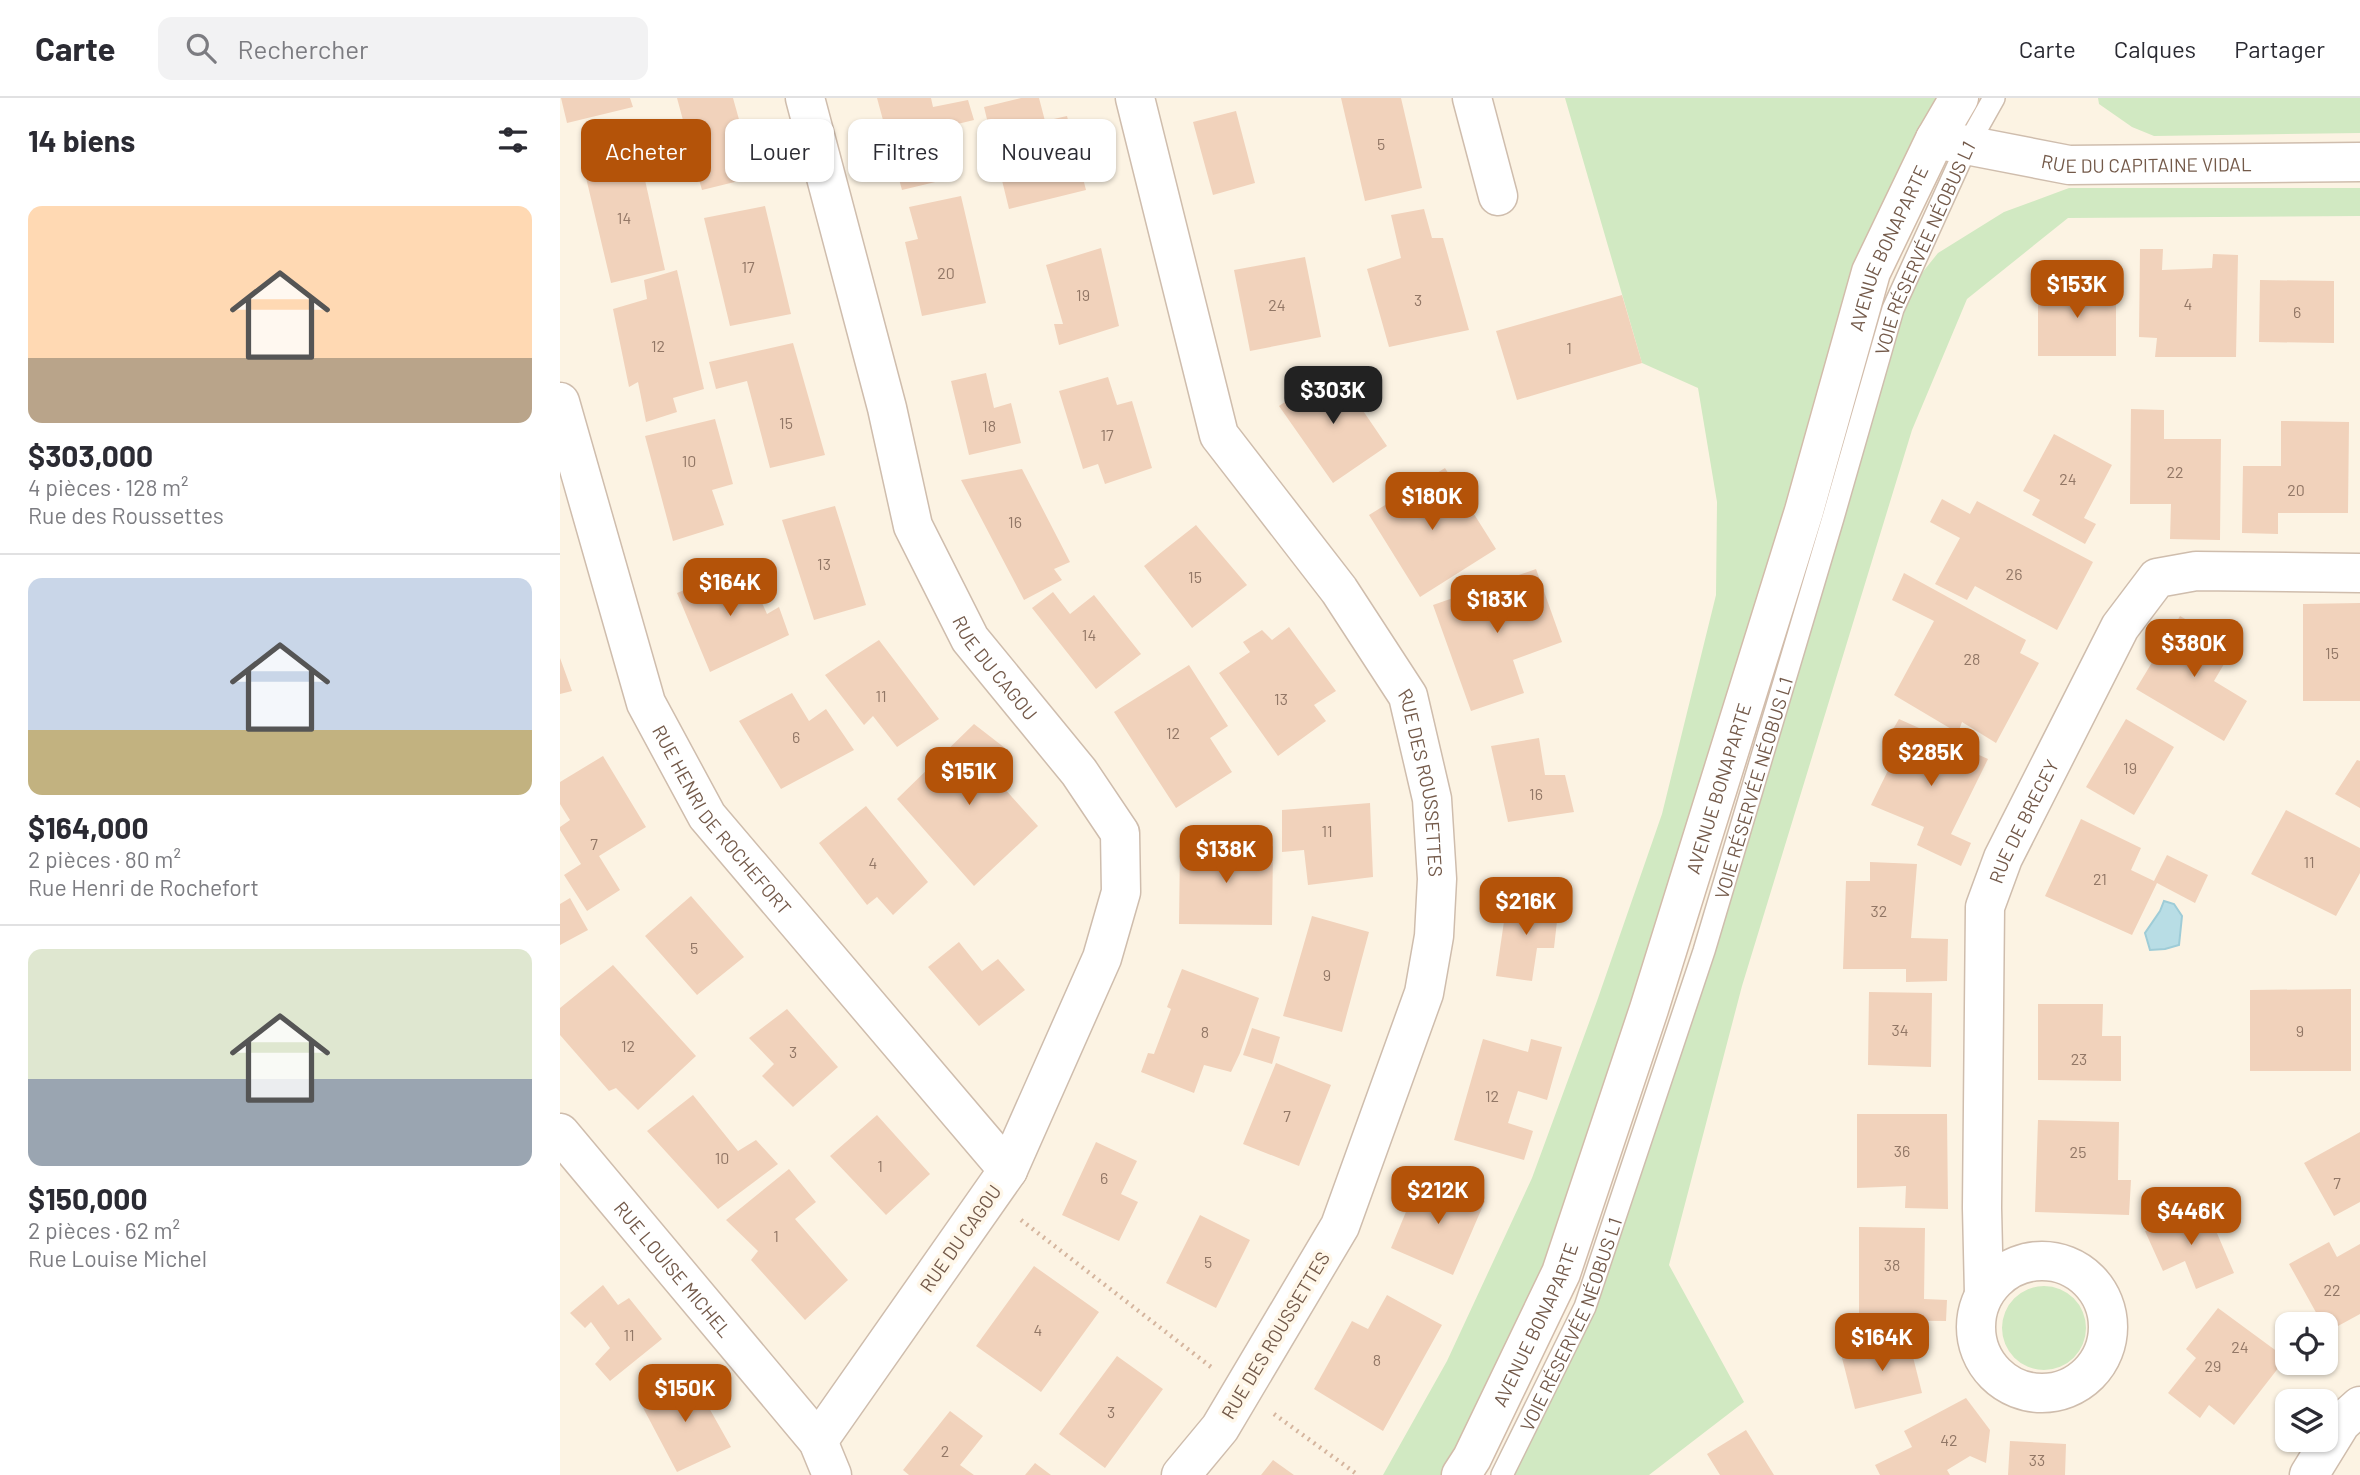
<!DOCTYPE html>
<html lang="fr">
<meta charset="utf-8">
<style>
:root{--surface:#fff;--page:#f2f2f3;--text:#2b2b33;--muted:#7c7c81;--line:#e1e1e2;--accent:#b45309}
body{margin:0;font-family:Barlow,sans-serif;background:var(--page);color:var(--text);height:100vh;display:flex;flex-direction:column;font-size:26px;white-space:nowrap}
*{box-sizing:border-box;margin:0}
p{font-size:23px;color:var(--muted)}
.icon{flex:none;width:38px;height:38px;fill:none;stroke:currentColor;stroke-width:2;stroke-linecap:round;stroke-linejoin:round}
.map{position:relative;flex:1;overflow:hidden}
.sheet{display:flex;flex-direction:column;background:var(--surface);width:560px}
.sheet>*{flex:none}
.banner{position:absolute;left:21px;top:21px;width:665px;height:63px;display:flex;gap:14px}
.tools{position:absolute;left:1715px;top:1214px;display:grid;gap:14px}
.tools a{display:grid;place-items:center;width:63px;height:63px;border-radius:14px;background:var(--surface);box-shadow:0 2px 5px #0004;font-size:35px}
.price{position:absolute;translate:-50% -60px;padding:0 16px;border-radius:14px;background:var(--accent);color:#fff;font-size:23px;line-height:46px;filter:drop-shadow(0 2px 4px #0008)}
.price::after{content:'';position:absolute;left:50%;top:42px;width:21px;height:16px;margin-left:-10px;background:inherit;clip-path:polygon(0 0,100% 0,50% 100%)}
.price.selected{background:#222;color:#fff}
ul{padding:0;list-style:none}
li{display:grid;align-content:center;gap:14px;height:371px;padding:0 28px}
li+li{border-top:2px solid var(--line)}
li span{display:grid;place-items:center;height:217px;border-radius:14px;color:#555}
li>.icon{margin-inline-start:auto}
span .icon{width:126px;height:126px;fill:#fffc;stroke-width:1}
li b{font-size:30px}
h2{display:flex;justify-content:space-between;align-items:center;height:84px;padding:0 28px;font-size:30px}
.tag{padding:0 24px;border-radius:14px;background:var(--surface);box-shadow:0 2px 5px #0004;font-size:24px;line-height:63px}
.tag.selected{background:var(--accent);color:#fff}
header{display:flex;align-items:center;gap:42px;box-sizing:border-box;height:98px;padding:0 35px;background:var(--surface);border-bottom:2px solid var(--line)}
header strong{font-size:33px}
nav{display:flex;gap:38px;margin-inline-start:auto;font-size:24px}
.search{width:490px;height:63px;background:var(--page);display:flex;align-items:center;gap:18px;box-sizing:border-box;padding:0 24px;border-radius:14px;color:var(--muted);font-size:26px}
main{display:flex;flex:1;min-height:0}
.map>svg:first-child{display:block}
</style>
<header>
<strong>Carte</strong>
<div class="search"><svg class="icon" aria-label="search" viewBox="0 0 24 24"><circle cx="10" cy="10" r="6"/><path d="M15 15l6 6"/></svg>Rechercher</div>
<nav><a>Carte</a><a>Calques</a><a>Partager</a></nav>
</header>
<main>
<section class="sheet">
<h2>14 biens<svg class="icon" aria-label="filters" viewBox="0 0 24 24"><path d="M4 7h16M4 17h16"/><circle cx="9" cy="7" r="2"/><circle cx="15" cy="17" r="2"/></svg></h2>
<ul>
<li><span style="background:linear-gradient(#ffd9b3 70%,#b9a48a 0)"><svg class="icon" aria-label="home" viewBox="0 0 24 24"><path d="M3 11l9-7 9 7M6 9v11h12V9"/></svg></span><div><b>$303,000</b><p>4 pièces · 128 m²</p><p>Rue des Roussettes</p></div></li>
<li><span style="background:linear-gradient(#c9d6e8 70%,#c2b280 0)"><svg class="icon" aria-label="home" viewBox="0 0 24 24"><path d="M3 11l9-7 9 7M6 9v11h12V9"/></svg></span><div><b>$164,000</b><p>2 pièces · 80 m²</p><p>Rue Henri de Rochefort</p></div></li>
<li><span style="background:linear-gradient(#dfe7d0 60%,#9aa5b1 0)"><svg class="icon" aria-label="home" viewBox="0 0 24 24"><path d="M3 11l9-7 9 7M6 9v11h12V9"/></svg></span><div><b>$150,000</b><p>2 pièces · 62 m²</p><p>Rue Louise Michel</p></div></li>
</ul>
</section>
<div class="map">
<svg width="1800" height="1377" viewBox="0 0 1800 1377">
<rect width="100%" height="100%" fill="#fcf3e3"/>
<path fill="#d1e9c2" d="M1005,0H1399L1375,41L1089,911L901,1377H823L887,1263L972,1080L1037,903L1102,716L1156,497L1157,404L1138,290L1082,265Z
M1538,0H1800V35L1594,38L1572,29L1539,6Z
M1509,90H1800V118L1508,120L1407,201L1352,332L1182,888L1109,1167L1184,1304L1089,1377H942L1025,1209L1333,211L1378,155L1444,114Z
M1442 1230a42 42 0 1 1 84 0a42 42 0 1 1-84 0Z"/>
<path fill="#b8dde5" stroke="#9eccd7" stroke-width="2" d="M1604,803L1614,806L1622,818L1619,847L1605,851L1590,852L1585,835L1600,813Z"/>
<path fill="#f1d2bb" d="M1,0H70L73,9L7,25Z
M117,0H173L195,79L142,92L136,71L113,73L105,43L127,37Z
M317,0H371L373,9L408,2L414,22L381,30L396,79L342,92Z
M461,0H479L485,23L507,18L526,92L449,111L424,9Z
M781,0H841L862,90L805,103Z
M676,13L695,85L653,97L633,24Z
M79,55L105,172L51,185L23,67Z
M401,98L426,205L362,218L345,144L358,141L349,109Z
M205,108L231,216L170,228L144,120Z
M864,111L872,140H883L909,232L829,249L807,171L841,160L831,117Z
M541,150L559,228L499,247L494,226H503L486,167Z
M1580,151H1603L1602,172L1652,170L1653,156L1678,157L1676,259H1595L1597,240L1579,239Z
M745,159L761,239L690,253L674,172Z
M117,172L144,291L113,300L117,314L86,324L78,284L69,289L53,211L87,201L84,182Z
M1700,182L1774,183V245L1699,244Z
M1478,186H1556V258H1478Z
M1062,197L1082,265L957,302L936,233Z
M233,245L265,357L210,370L187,283L156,291L149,264Z
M774,270L827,348L773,385L719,308Z
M426,275L434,310L451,305L461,345L409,357L391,283Z
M548,279L557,307L572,303L592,370L545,386L538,366L523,371L499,293Z
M1571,311L1604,312V341H1661L1660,442L1610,441L1611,406H1570Z
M155,321L173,386L152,392L164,427L113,443L85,338Z
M1721,323L1789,324L1788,415H1718V436L1682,435L1683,368H1721Z
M1494,336L1552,367L1524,420L1536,426L1525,446L1472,417L1480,402L1463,393Z
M885,370L936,451L860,499L809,417Z
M462,371L510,464L494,471L502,482L464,502L401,382Z
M1382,401L1410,416L1417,403L1533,464L1497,532L1415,488L1407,502L1375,486L1400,440L1370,424Z
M275,408L306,507L254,522L222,422Z
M636,427L687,487L632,530L584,468Z
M185,467L207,516L219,509L229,537L150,574L117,495Z
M976,471L1002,544L953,562L964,595L911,613L873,507Z
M1344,475L1466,542L1460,555L1479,565L1436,645L1402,624L1398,635L1334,597L1374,523L1332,502Z
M493,494L510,516L534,497L581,556L536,591L472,510Z
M1800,505V603H1743V506Z
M1620,518L1674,549L1654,583L1687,603L1664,643L1576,591Z
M729,529L776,593L754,607L766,623L718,658L659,575L690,554L683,544L702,532L712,542Z
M319,542L379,621L337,649L313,618L304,627L265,577Z
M0,560L12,593L0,596Z
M629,567L668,628L650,640L672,674L616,710L554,614Z
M232,595L249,623L266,611L294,652L221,691L179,623Z
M1339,621L1428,661L1391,736L1411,745L1401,768L1357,747L1364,729L1311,707L1342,644L1329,638Z
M1566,621L1614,649L1574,717L1526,689Z
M414,626L445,650L427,671L478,728L414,788L337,701Z
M979,640L985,677H1005L1014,714L948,724L931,648Z
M43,658L86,729L39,758L60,792L27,813L4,777L21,766L0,732V729L10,722L0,706V684Z
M1797,662L1800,663V710L1775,696Z
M810,705L813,779L748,787L744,752L722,754V712Z
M306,708L368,784L333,817L317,799L307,807L259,745Z
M1726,712L1800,750V775L1776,818L1691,776Z
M1521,721L1581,750L1571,772L1594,783L1607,757L1648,777L1635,805L1597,785L1572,837L1485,798Z
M620,747L713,748L712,827L619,826Z
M1310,764L1357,766L1351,840L1388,841L1387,883L1346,884V871H1283L1286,783H1310Z
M131,798L184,859L137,897L85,838Z
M10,800L28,832L0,847V806Z
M947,803L999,805L994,850H977L972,883L936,878Z
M752,818L809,834L782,934L723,918Z
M399,844L422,873L438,861L465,892L419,928L368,869Z
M53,867L136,958L78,1012L56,990L49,993L0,937V910Z
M622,871L699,900L680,955L671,974L644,967L634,995L581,974L588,955L594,956L611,911L607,909Z
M1791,891V973H1690V892Z
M1309,894L1372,895L1371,969L1308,967Z
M1478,906H1543L1542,938H1561V983L1478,982Z
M227,911L278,969L233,1009L202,978L214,966L189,940Z
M692,930L720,939L712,966L683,957Z
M923,941L968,954L971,941L1002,949L987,1002L958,993L948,1025L973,1033L964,1062L894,1042Z
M716,965L771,987L739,1068L683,1046Z
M133,997L178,1053L196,1042L218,1066L158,1111L87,1033Z
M1297,1016H1387L1388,1111L1345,1110L1346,1088L1297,1090Z
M317,1017L370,1076L326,1117L270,1058Z
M1478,1022L1559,1024L1558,1082H1571L1569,1117L1475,1114Z
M1800,1034V1104L1774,1118L1744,1065Z
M536,1044L577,1063L561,1096L578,1104L559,1143L502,1117Z
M229,1071L256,1104L235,1121L288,1182L245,1222L191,1162L198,1153L166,1122Z
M860,1080L925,1103L893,1177L831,1150Z
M1645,1107L1674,1175L1636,1191L1625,1163L1603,1173L1585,1133Z
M640,1117L690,1142L656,1210L606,1185Z
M1299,1129L1365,1130L1364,1201L1387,1202L1386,1223L1299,1222Z
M1769,1144L1777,1159L1800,1146V1216L1767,1234L1766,1227H1763L1729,1166Z
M474,1168L539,1214L481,1294L416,1248Z
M43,1187L58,1207L69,1200L102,1241L50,1283L35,1266L50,1250L31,1224L25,1230L10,1215Z
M827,1197L882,1227L823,1333L754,1291L792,1223L808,1231Z
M1658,1210L1726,1260L1674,1327L1649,1307L1640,1320L1608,1295L1636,1260L1626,1251Z
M1348,1239L1362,1295L1295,1311L1281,1256Z
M557,1258L603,1291L545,1370L499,1336Z
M130,1276L171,1349L117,1374L80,1304Z
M1406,1300L1430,1332L1426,1365L1410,1358L1387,1372L1390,1377H1320L1315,1367L1352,1349L1344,1333Z
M390,1313L423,1338L400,1367L414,1377H349L343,1372Z
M1186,1332L1214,1377H1160L1147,1356Z
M1450,1343L1506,1346L1505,1377H1448Z
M713,1362L734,1377H701Z
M475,1365L491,1377H465Z"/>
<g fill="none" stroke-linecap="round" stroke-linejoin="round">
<defs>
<g id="service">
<path id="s1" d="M942,1377L1025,1209L1144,853L1273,420L1333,211L1407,48L1434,0"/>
</g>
<g id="minor">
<path id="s2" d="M245,0L327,310L353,428L410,541L519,674L560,735L561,794L542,860L448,1072L258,1343"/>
<path id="s3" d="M575,0L659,337L779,492L848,598L872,701L877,781L874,838L864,895L780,1128L660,1330L621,1377"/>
<path d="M912,0L938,98"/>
<path id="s4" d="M1375,41L1509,67L1800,64"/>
<path id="s5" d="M0,304L86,605L147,718L448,1072"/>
<path id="s6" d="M0,1035L258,1343L272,1377"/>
<circle cx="1482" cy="1229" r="66"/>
<path id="s7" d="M1424,1196L1422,1110L1425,809L1443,760L1560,529L1597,480L1636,473L1800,475"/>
<path d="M1749,1377L1781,1325L1800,1308"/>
</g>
<g id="secondary">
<path id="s8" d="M901,1377L912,1360L1001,1175L1089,911L1244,413L1311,174L1375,41L1399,0"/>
</g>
</defs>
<use href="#service" stroke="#cfbdad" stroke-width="24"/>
<use href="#minor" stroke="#cfbdad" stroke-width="41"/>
<use href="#secondary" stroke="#d2bcaa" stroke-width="41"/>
<path stroke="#d5b59e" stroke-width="4.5" stroke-dasharray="2 5" stroke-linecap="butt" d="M461,1122L651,1269
M714,1316L798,1377"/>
<use href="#service" stroke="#fff" stroke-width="21"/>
<use href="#minor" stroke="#fff" stroke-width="38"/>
<use href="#secondary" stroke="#fff" stroke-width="38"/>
</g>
<g text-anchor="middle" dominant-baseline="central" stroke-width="7" stroke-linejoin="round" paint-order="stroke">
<g font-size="16" fill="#927766">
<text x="821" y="45">5</text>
<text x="64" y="119">14</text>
<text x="188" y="168">17</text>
<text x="386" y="174">20</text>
<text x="523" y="196">19</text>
<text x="858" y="201">3</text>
<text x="1628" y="205">4</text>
<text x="717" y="206">24</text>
<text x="1737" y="213">6</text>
<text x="98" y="247">12</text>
<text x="1009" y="249">1</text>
<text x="226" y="324">15</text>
<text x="429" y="327">18</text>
<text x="547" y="336">17</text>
<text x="129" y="362">10</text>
<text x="1615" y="373">22</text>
<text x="1508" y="380">24</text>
<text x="1736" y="391">20</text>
<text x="455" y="423">16</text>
<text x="264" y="465">13</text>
<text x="1454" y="475">26</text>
<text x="635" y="478">15</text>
<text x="529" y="536">14</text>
<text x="1772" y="554">15</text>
<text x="1412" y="560">28</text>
<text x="321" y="597">11</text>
<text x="721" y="600">13</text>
<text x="613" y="634">12</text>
<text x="236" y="638">6</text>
<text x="1570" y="669">19</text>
<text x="976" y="695">16</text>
<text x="767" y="732">11</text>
<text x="34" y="745">7</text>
<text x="1749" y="763">11</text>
<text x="313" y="764">4</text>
<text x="1540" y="780">21</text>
<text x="1319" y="812">32</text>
<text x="134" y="849">5</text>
<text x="767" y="876">9</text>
<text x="1340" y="931">34</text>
<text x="1740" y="932">9</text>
<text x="645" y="933">8</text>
<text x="68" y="947">12</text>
<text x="233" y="953">3</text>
<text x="1519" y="960">23</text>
<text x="932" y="997">12</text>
<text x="727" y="1017">7</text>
<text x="1342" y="1052">36</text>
<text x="1518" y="1053">25</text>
<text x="162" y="1059">10</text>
<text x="320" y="1067">1</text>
<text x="544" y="1079">6</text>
<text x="1777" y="1084">7</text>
<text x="216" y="1137">1</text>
<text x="648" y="1163">5</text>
<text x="1332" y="1166">38</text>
<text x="1772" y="1191">22</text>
<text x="478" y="1231">4</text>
<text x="69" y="1236">11</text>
<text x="1680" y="1248">24</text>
<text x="817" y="1261">8</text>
<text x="1653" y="1267">29</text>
<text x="551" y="1313">3</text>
<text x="1389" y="1341">42</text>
<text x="385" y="1352">2</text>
<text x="1477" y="1361">33</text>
</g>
<g font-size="19" fill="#735949" stroke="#fff7e9">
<text stroke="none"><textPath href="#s4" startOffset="214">RUE DU CAPITAINE VIDAL</textPath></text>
<text stroke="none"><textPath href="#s8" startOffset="1302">AVENUE BONAPARTE</textPath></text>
<text stroke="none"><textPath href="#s1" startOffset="1300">VOIE RÉSERVÉE NÉOBUS L1</textPath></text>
<text stroke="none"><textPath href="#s2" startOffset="606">RUE DU CAGOU</textPath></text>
<text stroke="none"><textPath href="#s3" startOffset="758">RUE DES ROUSSETTES</textPath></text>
<text stroke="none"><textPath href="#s1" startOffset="733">VOIE RÉSERVÉE NÉOBUS L1</textPath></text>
<text stroke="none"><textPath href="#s8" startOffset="735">AVENUE BONAPARTE</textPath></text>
<text stroke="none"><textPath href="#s5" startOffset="453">RUE HENRI DE ROCHEFORT</textPath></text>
<text stroke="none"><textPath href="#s7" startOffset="481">RUE DE BRECEY</textPath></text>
<text transform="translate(400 1140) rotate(-55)">RUE DU CAGOU</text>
<text stroke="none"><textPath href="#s6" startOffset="177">RUE LOUISE MICHEL</textPath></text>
<text stroke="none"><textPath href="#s1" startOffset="166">VOIE RÉSERVÉE NÉOBUS L1</textPath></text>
<text stroke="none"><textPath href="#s8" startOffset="168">AVENUE BONAPARTE</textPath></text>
<text transform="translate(715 1237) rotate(-59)">RUE DES ROUSSETTES</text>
</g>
</g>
</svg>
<div class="tools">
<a><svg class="icon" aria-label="locate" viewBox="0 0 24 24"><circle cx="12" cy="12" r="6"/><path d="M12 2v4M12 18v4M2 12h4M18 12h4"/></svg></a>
<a><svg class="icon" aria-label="layers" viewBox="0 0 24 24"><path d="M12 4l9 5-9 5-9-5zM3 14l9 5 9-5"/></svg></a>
</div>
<b class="price" style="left:1517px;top:222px">$153K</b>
<b class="price selected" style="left:773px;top:328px">$303K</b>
<b class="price" style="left:872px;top:434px">$180K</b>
<b class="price" style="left:170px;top:520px">$164K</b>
<b class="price" style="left:937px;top:537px">$183K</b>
<b class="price" style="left:1634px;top:581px">$380K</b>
<b class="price" style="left:1371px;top:690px">$285K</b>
<b class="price" style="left:409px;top:709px">$151K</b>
<b class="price" style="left:666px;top:787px">$138K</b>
<b class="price" style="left:966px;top:839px">$216K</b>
<b class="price" style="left:878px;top:1128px">$212K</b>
<b class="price" style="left:1631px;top:1149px">$446K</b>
<b class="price" style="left:1322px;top:1275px">$164K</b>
<b class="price" style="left:125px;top:1326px">$150K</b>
<div class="banner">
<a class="tag selected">Acheter</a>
<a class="tag">Louer</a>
<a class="tag">Filtres</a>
<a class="tag">Nouveau</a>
</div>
</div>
</main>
